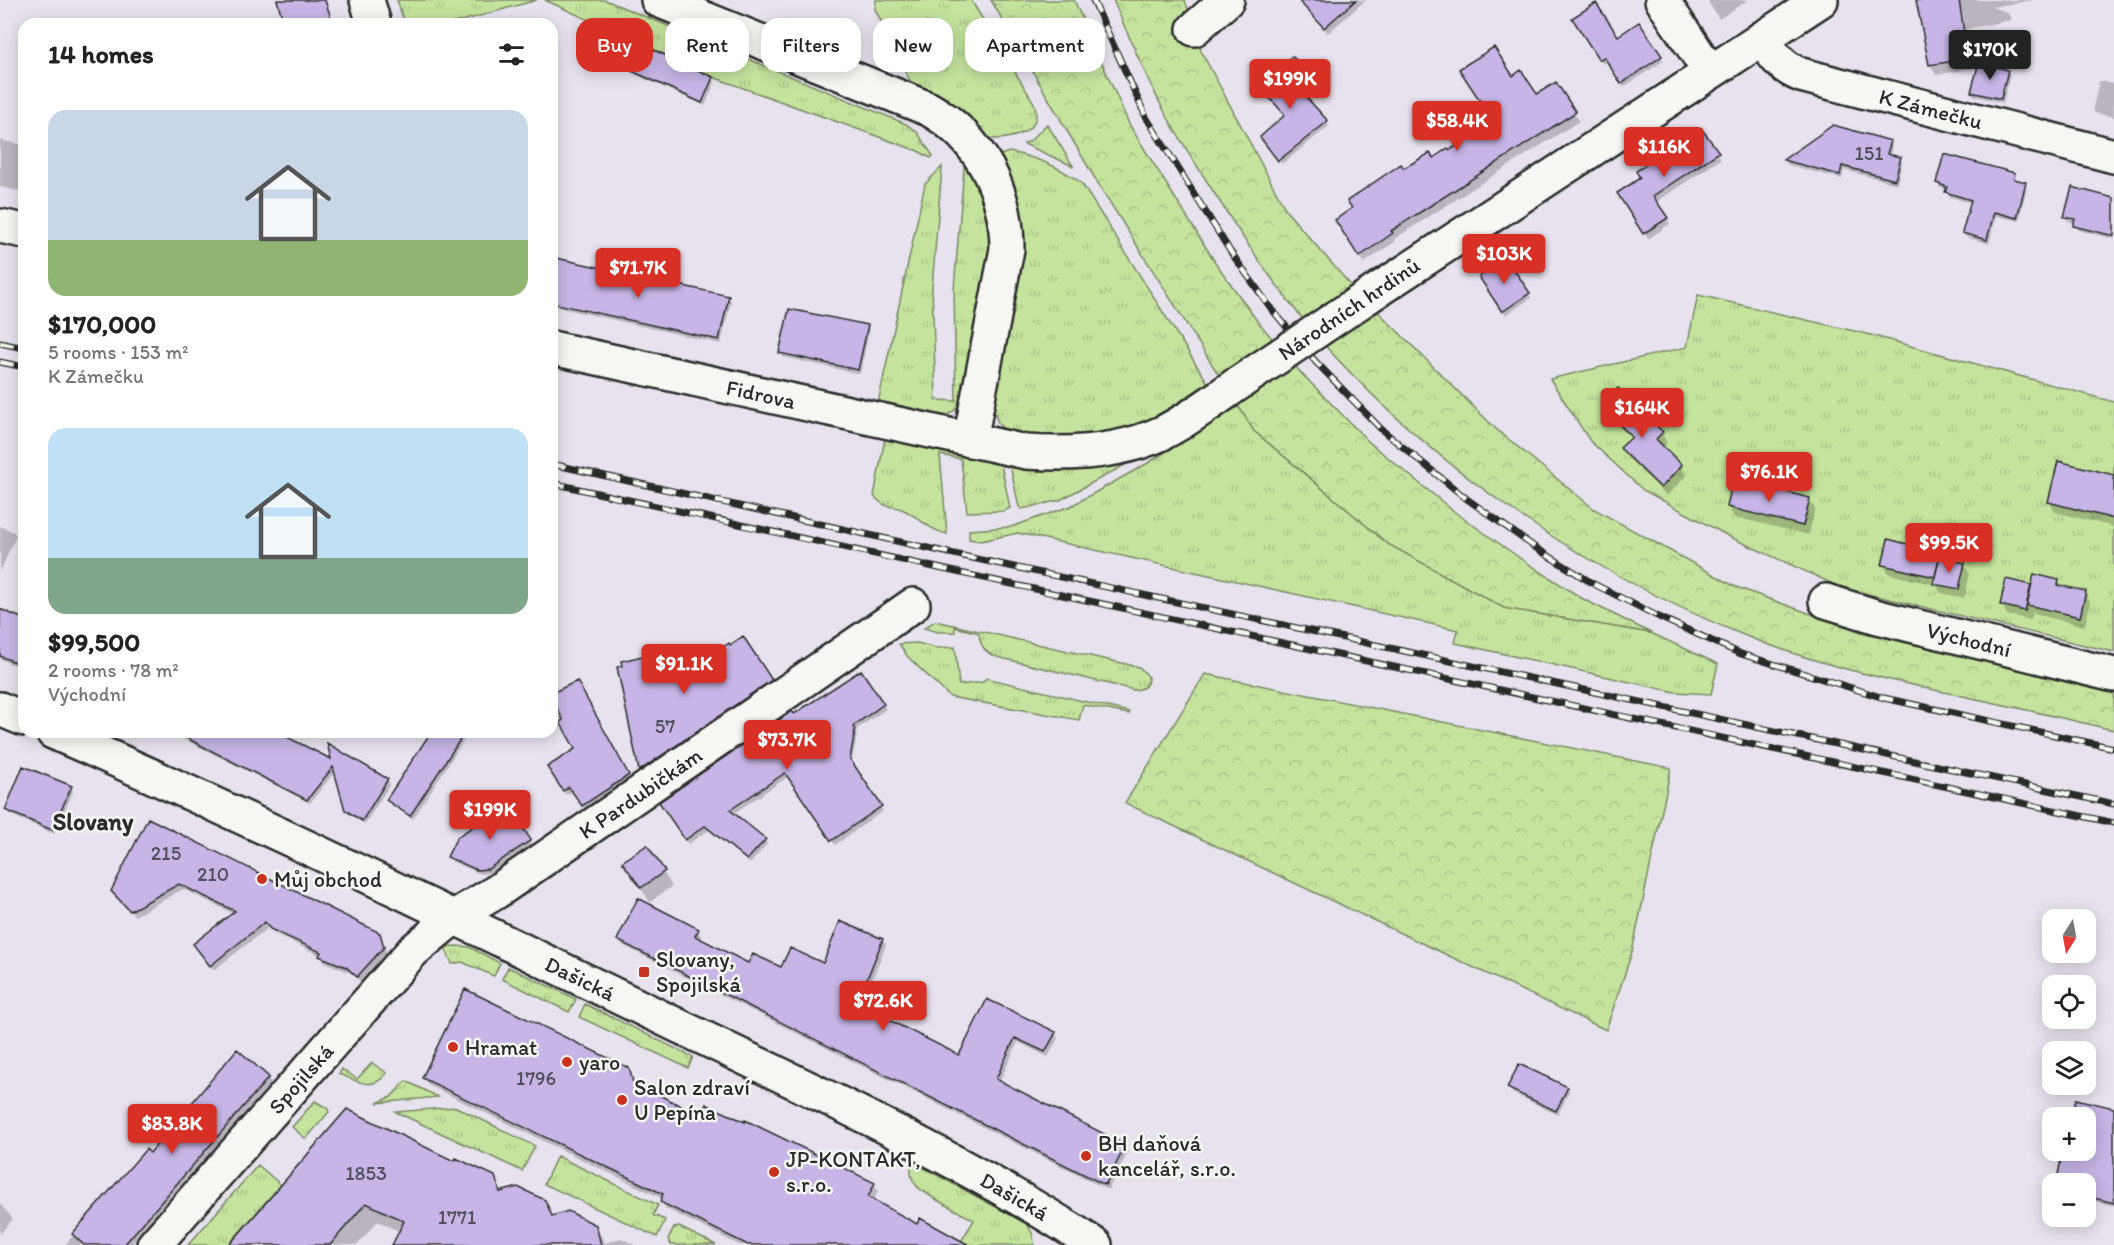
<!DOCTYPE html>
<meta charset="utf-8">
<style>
:root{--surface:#fff;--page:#f2f2f2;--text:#222;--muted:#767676;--accent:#d93025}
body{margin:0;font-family:Itim,sans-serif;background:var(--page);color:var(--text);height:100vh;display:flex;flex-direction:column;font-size:22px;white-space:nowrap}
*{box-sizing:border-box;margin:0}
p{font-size:20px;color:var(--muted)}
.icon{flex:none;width:33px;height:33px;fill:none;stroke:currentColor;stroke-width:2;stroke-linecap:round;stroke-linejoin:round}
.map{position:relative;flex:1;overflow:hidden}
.drawer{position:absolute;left:18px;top:18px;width:540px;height:720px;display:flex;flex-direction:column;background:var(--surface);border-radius:18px;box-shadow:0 3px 15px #0003}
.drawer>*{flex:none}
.top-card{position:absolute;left:576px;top:18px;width:570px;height:54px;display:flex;gap:12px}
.needle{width:39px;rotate:191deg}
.fabs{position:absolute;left:2042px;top:909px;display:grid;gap:12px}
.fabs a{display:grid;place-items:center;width:54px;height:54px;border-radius:12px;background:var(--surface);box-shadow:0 3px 15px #0003;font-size:30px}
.price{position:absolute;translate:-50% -51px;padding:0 14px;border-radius:6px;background:var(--accent);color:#fff;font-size:20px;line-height:39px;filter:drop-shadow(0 2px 3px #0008)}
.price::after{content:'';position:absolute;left:50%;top:36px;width:18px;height:14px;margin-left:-9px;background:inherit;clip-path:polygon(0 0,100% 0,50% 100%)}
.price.current{background:#222;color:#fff}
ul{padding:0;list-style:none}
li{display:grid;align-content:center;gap:12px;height:318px;padding:0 30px}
li span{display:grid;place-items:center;height:186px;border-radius:18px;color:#555}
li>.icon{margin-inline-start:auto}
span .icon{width:108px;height:108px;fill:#fffc;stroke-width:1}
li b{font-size:26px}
h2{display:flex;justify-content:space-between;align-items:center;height:72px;padding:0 30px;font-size:26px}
.chip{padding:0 21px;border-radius:18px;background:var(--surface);box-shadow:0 3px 15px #0003;font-size:21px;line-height:54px}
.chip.current{background:var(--accent);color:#fff}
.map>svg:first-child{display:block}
</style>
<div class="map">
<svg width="2114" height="1245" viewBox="0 0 2114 1245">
<defs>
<pattern id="grass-tufts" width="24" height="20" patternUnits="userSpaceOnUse" patternTransform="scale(1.5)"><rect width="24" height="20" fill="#c4e49d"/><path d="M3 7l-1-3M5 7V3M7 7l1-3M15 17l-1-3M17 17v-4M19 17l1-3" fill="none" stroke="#a9c487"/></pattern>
<pattern id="forest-crowns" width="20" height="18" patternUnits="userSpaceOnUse" patternTransform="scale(1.5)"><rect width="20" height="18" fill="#c4e49d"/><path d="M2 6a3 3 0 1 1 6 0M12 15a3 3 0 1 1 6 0" fill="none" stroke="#a9c487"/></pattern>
</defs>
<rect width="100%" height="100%" fill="#e8e2ee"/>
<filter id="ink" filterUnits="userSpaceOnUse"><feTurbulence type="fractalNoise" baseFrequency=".0167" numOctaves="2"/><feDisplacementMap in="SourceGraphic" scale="12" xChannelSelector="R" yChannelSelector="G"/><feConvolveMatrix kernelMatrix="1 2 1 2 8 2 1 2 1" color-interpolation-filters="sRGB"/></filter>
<g filter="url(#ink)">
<path fill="url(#grass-tufts)" stroke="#788864" stroke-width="1.5" d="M397,0H537L451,24H405Z
M545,0H605L906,124L917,132L933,156L931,158L918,151L713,77Z
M876,0H971L1034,103C1045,132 1011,140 988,139C963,110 949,100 913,87L875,9Z
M1047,124L1073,166L1024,144L1030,141Z
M1009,152C1035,157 1061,167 1082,184L1211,388L1148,426L1079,441L1007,433L998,423L993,408L1023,250C1022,216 1013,186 1000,155Z
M970,164L990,220L991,253L962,400C956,410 951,415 939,418L877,408L925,184L942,167L932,287L936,400L956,401L954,289L964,168L966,165Z
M1698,295L1867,334L2114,402V652L1842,588L1732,538L1643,490L1590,441L1550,379L1687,347Z
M1239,406L1254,431L1388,544L1504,608L1651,633L1718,664L1711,694L1675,692L1455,643L1458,630L1018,533L981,541L969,539V530L1011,527L1071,506L1148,463Z
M886,433L1000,459L1010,508L1004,511L967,512L961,459L940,455L947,534C929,530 920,518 904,510C889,503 889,512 874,496Z
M1147,453L1060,500L1022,509L1019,507L1009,461Z
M935,621L1139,667L1148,676C1148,686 1144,689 1134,690L997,657C985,653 980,646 979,633L955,627V632H938L924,628Z
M917,643L936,648L955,647L959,685L983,682L986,678L1129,712V714L1083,705L1079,720L950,697L908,657L899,644Z
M456,946L469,947L500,963L494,976L462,962L452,964L445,947Z
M508,967L576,999L569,1012L502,979Z
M585,1004L693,1057L688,1068L579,1017Z
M372,1063L387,1073C373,1092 356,1081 339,1074L342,1069L357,1079Z
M406,1081L438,1097L377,1103L391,1097Z
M315,1101L327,1108L329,1112L306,1139L292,1127Z
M456,1107L535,1146L522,1171L396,1112Z
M557,1156L658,1205L653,1215L665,1220L657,1237L544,1184Z
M913,1162L1027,1224L1033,1235L1034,1245H959L974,1220C962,1213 922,1194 916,1185C911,1178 909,1170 913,1162Z
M258,1165L281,1185L228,1245H188Z
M679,1227L716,1245H671L668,1239L674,1228Z"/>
<path fill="url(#forest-crowns)" stroke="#788864" stroke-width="1.5" d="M991,0H1074L1130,126L1215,262L1255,318L1301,373L1370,443L1456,513L1527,563L1583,599L1651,633L1504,608L1388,544L1254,431L1097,182Z
M1113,0H1185L1201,51L1287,212L1347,281L1496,429L1594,509L1736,587L1864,633L2114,688V730C2065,719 2016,707 1967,697C1893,681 1817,665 1746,636C1589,573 1443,475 1329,350C1285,301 1248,246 1213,191C1196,164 1177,136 1162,107C1144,73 1129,36 1113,0Z
M1205,674L1671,768L1632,952L1606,1030L1125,803Z"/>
<path fill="#0003" d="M1298,0H1366L1328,33Z
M1707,0H1748L1719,19Z
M1918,0H2035L1992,7L2007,12L2012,20L1966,29L1973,68L1936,75L1930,65Z
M1574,19L1617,38L1639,24L1663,61L1624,87L1607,60L1603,64Z
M620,65L712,78L715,82L705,106L623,69Z
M2007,71L2010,75L2003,103L1975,96L1973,92Z
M1309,76L1311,80L1299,91L1329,126L1282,164L1265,141L1287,116L1263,91Z
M1512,78L1537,96L1556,84L1579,121L1394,239L1396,241L1364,263L1341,228L1404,170L1450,153L1495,123Z
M2099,81L2114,84V117L2095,113L2093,108Z
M1834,127L1890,142L1892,146L1890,156L1900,158L1902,163L1897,184L1844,170L1842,179L1788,165L1785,161Z
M0,140L24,145V192L0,187Z
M1717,153L1721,159L1656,202L1670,224L1648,239L1622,200Z
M2014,174L2016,181L2025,183L2027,187L2019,221L1996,216L1989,244L1966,237L1963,233L1971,203L1950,197L1948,190L1940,188L1938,183Z
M2114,199V239L2078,230L2076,223L2068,221L2066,216Z
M552,259L728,298L731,302L721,344L552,306Z
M1506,260L1531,298L1506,315L1481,277Z
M867,326L869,331L860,374L783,357L781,353Z
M1603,406L1662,433L1667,443L1662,448L1681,466L1686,476L1667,496L1628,458L1622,448L1632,439L1608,416Z
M2114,477V527L2055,512L2050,502Z
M1809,499L1815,509L1809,535L1734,517L1728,507Z
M0,526L14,532L16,536L0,572Z
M1916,547L1941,548L1946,558V560L1964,564L1970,574L1964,598L1941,593L1936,585L1889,574L1884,565Z
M2007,581L2032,588L2058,582L2061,587L2085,592L2090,602L2085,626L2034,614L2033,611L2031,620L2007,615L2002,605Z
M0,610L24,620V669L0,659Z
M672,651L681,677L770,680L773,686L643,776L640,770L618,668Z
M861,672L886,709L854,731L857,736L851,765L883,811L835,845L789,776L733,814L764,840L767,844L750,864L709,830L688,844L661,803Z
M576,683L630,780L585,810L572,791L566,795L549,767L577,749L565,720L552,696Z
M170,732H274L334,762L387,780L390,784L365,824L349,814L346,809L336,770L310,803Z
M432,732H469L413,819L390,804L387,800Z
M71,787L73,792L54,834L9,814L7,810Z
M506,806L532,845L490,873L481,874L451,861L449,857Z
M148,820L379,934L387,953L361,982L351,973L324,962L321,956L275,934L269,927L214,970L198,950L234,914L183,889L135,916L116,897Z
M663,872L672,886L650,902L633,877Z
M698,930L701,936L699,940L749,965L782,969L824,965L882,940L886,945L861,1007L960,1057L988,1001L1055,1033L1058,1038L1048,1057L1018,1042L999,1083L1125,1146L1128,1152L1108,1190L622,945L618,940Z
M628,1069L635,1085L702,1118L874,1184L878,1191L873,1202L918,1226L962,1245H739L666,1209L662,1202L663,1199L428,1085L424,1078Z
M268,1078L271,1083L131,1245H65L146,1151L150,1155Z
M1509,1088H1567L1569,1092L1558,1115L1512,1093Z
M2114,1110V1206L2085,1199V1150Z
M455,1163L493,1177L503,1193L544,1201L553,1217L595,1226L605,1243L621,1238L635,1245H394L400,1232L378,1221L357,1245H231Z
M0,1204L13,1219L0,1234Z"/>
<path fill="#c6b5e6" stroke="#2b2b2b" stroke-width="1.5" d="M277,0H325L333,24H284Z
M1298,0H1356L1324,28Z
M1916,0H1959L1968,59L1929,65Z
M1596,3L1618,36L1639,22L1662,56L1621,84L1604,57L1599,60L1572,18Z
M630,39L713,77L702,103L619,65Z
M1494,47L1513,76L1521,70L1537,94L1556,82L1576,112L1391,231L1393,233L1359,257L1335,220L1352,208L1347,201L1401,164L1404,168L1430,153L1433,158L1448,148L1450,150L1494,122L1459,69Z
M1292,56L1310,75L1297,87L1328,121L1278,161L1260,137L1285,115L1259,86Z
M1979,62L2008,70L2001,99L1971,92Z
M1833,125L1891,141L1887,154L1901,157L1895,180L1842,166L1840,175L1783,160Z
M1701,128L1719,152L1653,196L1668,218L1643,234L1617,193L1640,178L1636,171Z
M1944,154L2015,173L2014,179L2026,182L2017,218L1994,212L1987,240L1962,233L1971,200L1945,192L1947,187L1936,183Z
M2072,187L2114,198V236L2073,226L2075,219L2064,217Z
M552,257L729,296L719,340L552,303Z
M1506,258L1530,293L1502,312L1479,277Z
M789,309L868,325L858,370L779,353Z
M1618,388L1663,432L1656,439L1682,465L1661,488L1620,448L1632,437L1601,406Z
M2058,461L2114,475V519L2048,502Z
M1739,480L1810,498L1803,526L1727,507L1732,483L1738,485Z
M1888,539L1915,546L1916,541L1942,547L1935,577L1882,565Z
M1939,558L1965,563L1959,589L1933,584Z
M2034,574L2059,580L2058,585L2086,591L2080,617L2027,605Z
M2006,579L2031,585L2025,611L2000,605Z
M0,609L24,619V666L0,656Z
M743,636L772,680L639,771L617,667L622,666L621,661L673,649L681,676L729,643L730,645Z
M861,670L884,704L853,726L855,730L850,759L882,806L831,841L785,773L730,810L766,839L747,860L705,826L685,840L659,802L792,711L794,714Z
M577,681L629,775L582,806L569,787L563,791L547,767L575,749L560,722L563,720L552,699V693Z
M175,732H277L331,759L327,743L388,779L362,821L345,810L333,767L307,800Z
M431,732H465L410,816L386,800Z
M23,766L72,786L52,830L5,810Z
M507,804L531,840L488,869L477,870L447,857L457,837Z
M148,818L380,933L384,947L357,977L346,967L319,956L321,952L270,929L265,922L210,966L193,944L235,911L179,884L130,911L111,891Z
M647,845L665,871L641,888L622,862Z
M638,898L699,929L695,936L748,963L753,954L781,967L790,948L823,963L840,921L883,939L857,1004L959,1055L987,999L1056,1032L1045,1052L1015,1038L996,1079L1126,1145L1105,1185L617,940Z
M465,989L629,1068L633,1082L701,1116L706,1104L745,1122V1120L875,1183L868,1197L917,1224L920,1218L969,1245H748L660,1202L663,1194L422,1078Z
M237,1049L269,1077L124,1245H84L72,1234L146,1149L150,1153Z
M1519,1064L1568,1087L1556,1111L1507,1088Z
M2076,1099L2114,1108V1203L2085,1196V1184H2056L2063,1150H2085V1118H2071Z
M347,1109L454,1161L456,1158L495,1176L500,1192L518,1187L545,1200L552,1216L568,1211L596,1225L601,1245H392L404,1221L366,1203L330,1245H229Z"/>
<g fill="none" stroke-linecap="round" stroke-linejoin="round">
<defs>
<g id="minor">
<path d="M367,0L374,24"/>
<path d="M658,0L929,109C980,138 1007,191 1007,249L970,440"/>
<path d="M1662,0L1710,72"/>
<path d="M1194,29L1227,0"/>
<path id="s1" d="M1762,38C1773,55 1781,67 1801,75L2114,156"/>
<path d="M0,226L24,231"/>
<path d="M1367,297L1821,0"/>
<path id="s2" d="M552,348L1026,452C1071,455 1120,453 1162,433C1189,420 1214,400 1239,383"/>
<path id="s3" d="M1826,601L1878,617L2114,675"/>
<path id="s4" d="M154,1245L413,951L454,917L496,892L913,605"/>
</g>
<g id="secondary">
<path d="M0,709L24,719"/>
<path id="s5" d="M53,732C257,821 456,918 656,1015C804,1087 957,1155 1095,1245"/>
</g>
</defs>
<use href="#minor" stroke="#2b2b2b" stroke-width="38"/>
<use href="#secondary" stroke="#2b2b2b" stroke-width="38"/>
<use href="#minor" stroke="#f6f6f2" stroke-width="33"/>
<use href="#secondary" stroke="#f6f6f2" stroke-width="33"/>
<defs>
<path id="rail" d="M1093,0L1146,117L1230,251L1270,307L1315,361L1382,430L1467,499L1536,548L1592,583L1659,617L1741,654L1884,698L2114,748
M0,343L24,348
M0,362L24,367
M552,464L972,558L2114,804
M552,483C1072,599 1593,709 2114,823"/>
</defs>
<use href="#rail" stroke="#2b2b2b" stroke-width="7"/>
<use href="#rail" stroke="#f6f6f2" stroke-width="4.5" stroke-dasharray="14" stroke-linecap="butt"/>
<defs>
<path id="minor-bridge" d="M1239,383L1367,297"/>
</defs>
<use href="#minor-bridge" stroke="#2b2b2b" stroke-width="38" stroke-linecap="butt"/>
<use href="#minor-bridge" stroke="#f6f6f2" stroke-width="33"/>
</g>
</g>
<g fill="#c8321e" stroke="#f6f6f2" stroke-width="2">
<circle cx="262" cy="879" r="6"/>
<rect x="638" y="966" width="12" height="12" rx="3"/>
<circle cx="453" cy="1047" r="6"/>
<circle cx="567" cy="1062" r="6"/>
<circle cx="622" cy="1100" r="6"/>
<circle cx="1086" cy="1156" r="6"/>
<circle cx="774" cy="1172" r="6"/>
</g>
<g text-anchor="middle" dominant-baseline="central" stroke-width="5" stroke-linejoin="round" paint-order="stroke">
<g font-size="20" fill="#524e5a">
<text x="1869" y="153">151</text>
<text x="665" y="726">57</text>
<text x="166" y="853">215</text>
<text x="213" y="874">210</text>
<text x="536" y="1078">1796</text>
<text x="366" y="1173">1853</text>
<text x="457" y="1217">1771</text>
</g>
<g font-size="22" fill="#2b2b2b" stroke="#f6f6f2">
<text stroke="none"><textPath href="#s1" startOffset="189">K Zámečku</textPath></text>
<text transform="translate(1349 309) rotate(-34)">Národních hrdinů</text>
<text stroke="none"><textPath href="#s2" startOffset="214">Fidrova</textPath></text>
<text stroke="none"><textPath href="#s3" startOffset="148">Východní</textPath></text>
<text stroke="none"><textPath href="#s4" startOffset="669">K Pardubičkám</textPath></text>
<text stroke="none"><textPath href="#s5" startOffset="582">Dašická</textPath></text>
<text stroke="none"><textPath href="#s4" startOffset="222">Spojilská</textPath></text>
<text stroke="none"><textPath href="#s5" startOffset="1068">Dašická</textPath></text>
</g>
<g font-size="22" fill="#2b2b2b" stroke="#f6f6f2" text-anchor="start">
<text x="274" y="879">Můj obchod</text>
<text x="656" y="959">Slovany,<tspan x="656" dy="25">Spojilská</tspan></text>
<text x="465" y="1047">Hramat</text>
<text x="579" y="1062">yaro</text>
<text x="634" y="1087">Salon zdraví<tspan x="634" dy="25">U Pepína</tspan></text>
<text x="1098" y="1143">BH daňová<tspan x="1098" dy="25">kancelář, s.r.o.</tspan></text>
<text x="786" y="1159">JP-KONTAKT,<tspan x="786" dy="25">s.r.o.</tspan></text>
</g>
<g font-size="24" font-weight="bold" fill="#2b2b2b" stroke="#f6f6f2">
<text x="93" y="821">Slovany</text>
</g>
</g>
</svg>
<div class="fabs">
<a><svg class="needle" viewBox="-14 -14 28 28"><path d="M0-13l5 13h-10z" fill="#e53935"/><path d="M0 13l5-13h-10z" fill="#767676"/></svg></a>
<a><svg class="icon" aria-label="locate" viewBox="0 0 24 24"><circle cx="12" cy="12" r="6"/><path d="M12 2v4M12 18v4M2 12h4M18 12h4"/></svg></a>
<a><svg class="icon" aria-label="layers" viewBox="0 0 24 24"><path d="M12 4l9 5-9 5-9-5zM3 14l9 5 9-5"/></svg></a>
<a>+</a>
<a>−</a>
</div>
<b class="price current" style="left:1990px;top:81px">$170K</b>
<b class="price" style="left:1290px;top:110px">$199K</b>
<b class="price" style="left:1457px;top:152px">$58.4K</b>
<b class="price" style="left:1664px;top:178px">$116K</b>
<b class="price" style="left:1504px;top:285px">$103K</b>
<b class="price" style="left:638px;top:299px">$71.7K</b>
<b class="price" style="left:1642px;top:439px">$164K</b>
<b class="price" style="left:1769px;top:503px">$76.1K</b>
<b class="price" style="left:1949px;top:574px">$99.5K</b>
<b class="price" style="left:684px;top:695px">$91.1K</b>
<b class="price" style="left:787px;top:771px">$73.7K</b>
<b class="price" style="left:490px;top:841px">$199K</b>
<b class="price" style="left:883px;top:1032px">$72.6K</b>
<b class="price" style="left:172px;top:1155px">$83.8K</b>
<div class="top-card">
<a class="chip current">Buy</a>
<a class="chip">Rent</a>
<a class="chip">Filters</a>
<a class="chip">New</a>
<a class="chip">Apartment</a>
</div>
<section class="drawer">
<h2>14 homes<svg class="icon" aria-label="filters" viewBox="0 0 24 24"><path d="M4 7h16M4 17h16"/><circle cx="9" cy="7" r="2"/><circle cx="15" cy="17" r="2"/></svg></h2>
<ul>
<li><span style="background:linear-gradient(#c9d6e8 70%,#8fb573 0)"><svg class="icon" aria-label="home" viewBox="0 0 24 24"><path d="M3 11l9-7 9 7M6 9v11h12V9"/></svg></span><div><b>$170,000</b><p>5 rooms · 153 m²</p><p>K Zámečku</p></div></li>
<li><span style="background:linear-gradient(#bfe0f5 70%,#7fa58c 0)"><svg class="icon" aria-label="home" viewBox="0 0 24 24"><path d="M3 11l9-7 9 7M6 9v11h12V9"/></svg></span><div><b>$99,500</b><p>2 rooms · 78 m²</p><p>Východní</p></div></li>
</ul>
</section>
</div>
